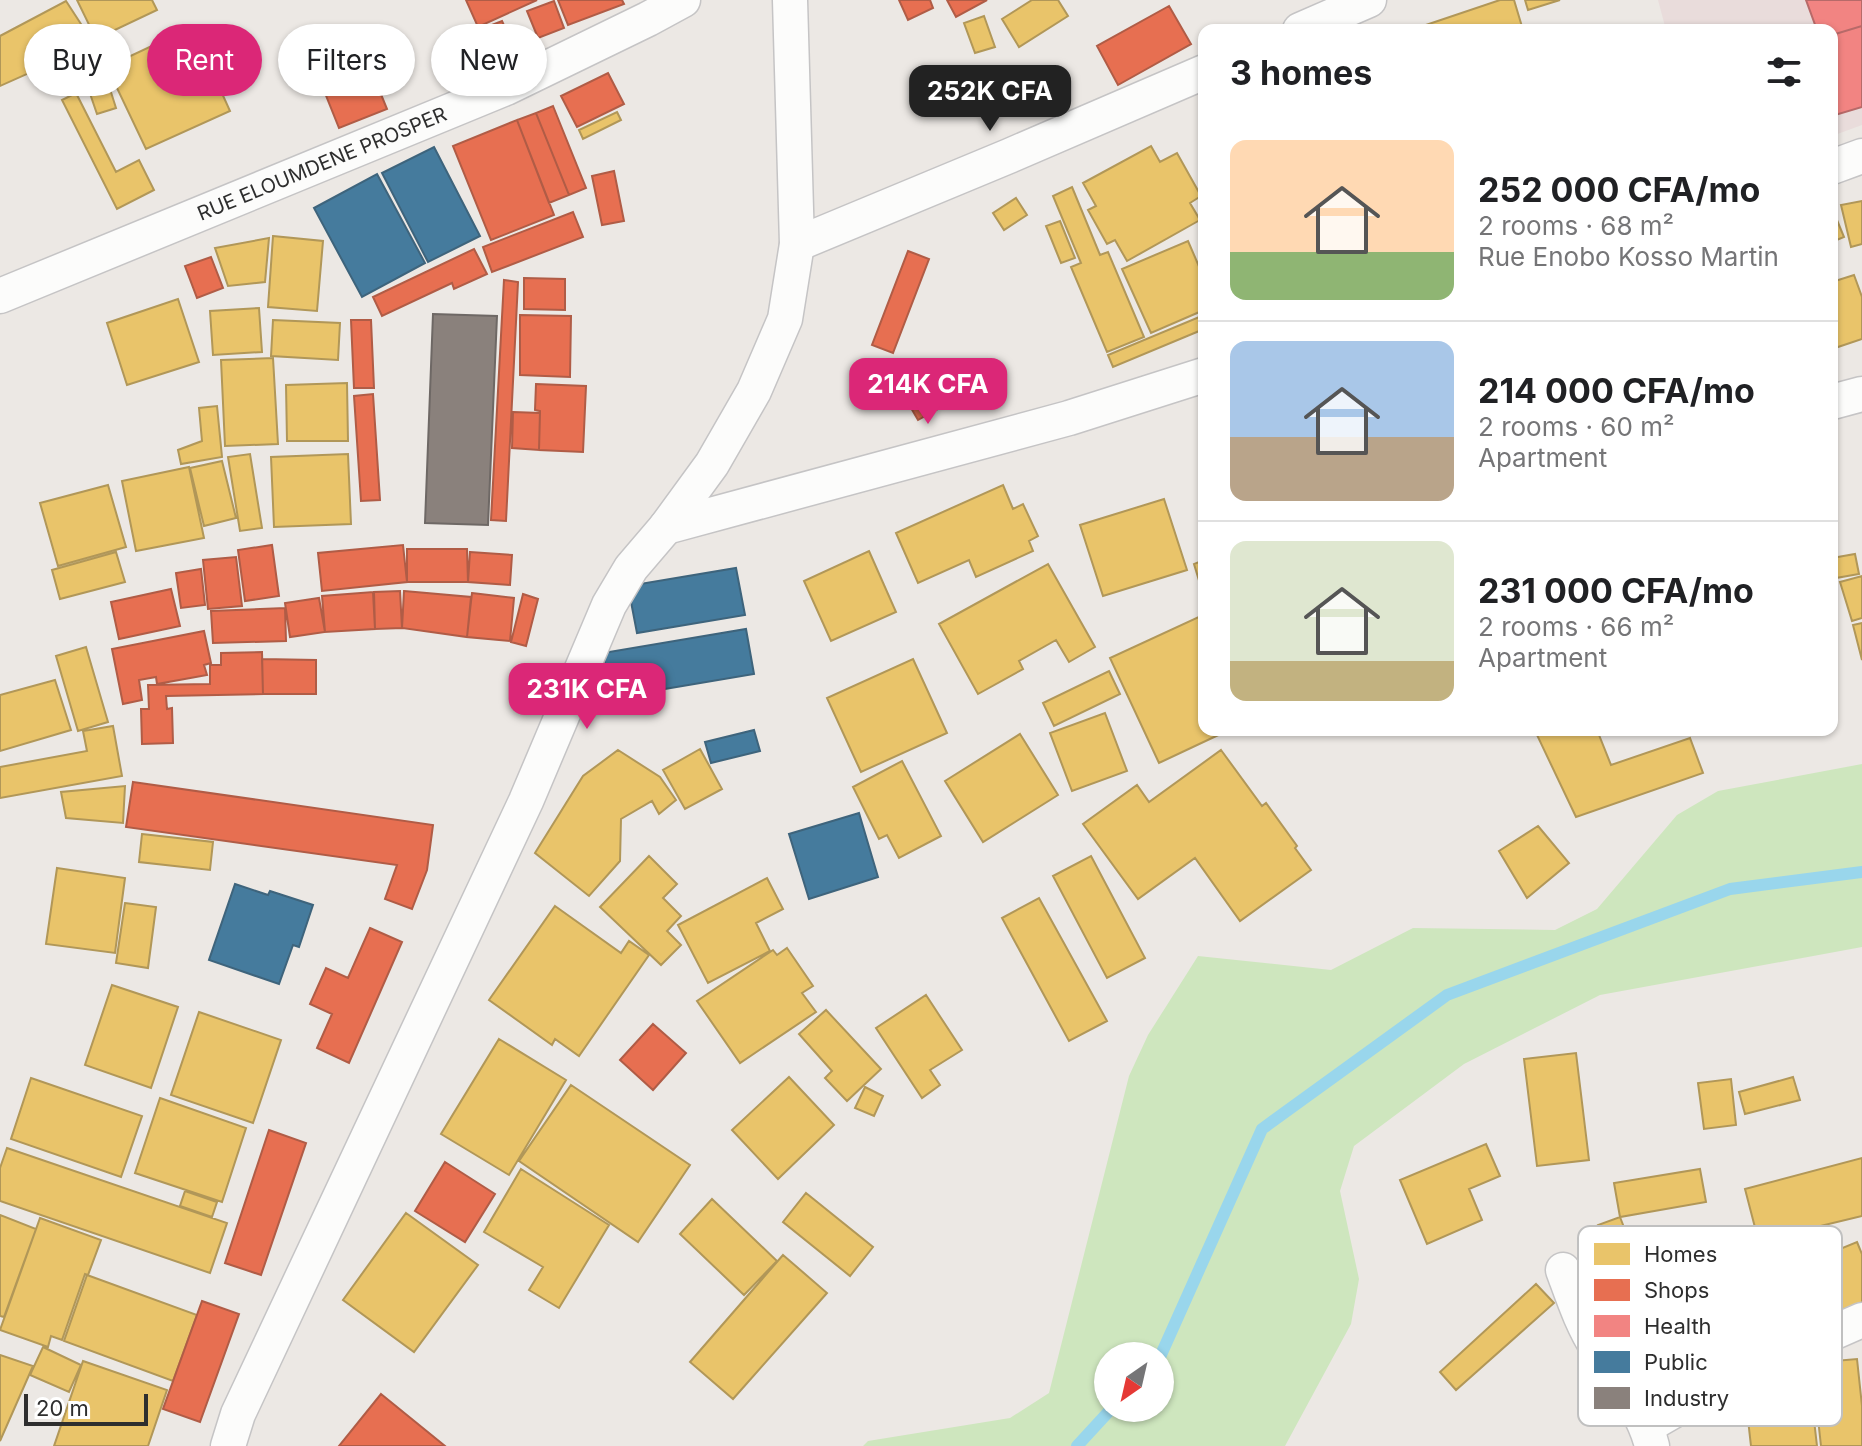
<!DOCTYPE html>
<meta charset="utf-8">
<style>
:root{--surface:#fff;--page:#f6f6f6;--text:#202124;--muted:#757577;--line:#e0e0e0;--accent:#db2777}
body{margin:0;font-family:Inter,sans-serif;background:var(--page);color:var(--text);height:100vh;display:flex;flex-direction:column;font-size:30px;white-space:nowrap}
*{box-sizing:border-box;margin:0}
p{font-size:26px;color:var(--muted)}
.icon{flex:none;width:44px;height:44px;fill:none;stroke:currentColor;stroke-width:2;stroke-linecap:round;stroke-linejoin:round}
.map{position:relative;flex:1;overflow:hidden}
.sheet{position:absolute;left:1198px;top:24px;width:640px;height:712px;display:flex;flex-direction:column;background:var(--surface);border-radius:16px;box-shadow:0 2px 6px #0004}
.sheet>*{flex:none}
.top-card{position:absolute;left:24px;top:24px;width:760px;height:72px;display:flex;gap:16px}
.needle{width:52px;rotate:214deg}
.fabs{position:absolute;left:1094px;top:1342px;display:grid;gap:16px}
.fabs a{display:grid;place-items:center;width:80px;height:80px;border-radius:50%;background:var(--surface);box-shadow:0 2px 6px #0004;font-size:40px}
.scale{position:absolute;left:24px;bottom:20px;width:124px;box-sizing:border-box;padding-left:8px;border:4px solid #2e2e2e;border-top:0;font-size:22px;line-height:28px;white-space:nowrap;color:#2e2e2e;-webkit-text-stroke:6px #fff;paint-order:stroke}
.price{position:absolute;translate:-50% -68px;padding:0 18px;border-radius:16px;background:var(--accent);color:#fff;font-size:26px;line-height:52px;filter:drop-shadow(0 2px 4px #0008)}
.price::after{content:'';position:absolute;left:50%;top:48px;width:24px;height:18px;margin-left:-12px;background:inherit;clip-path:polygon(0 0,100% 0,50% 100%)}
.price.on{background:#222;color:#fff}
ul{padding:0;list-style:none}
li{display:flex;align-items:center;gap:24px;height:200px;padding:0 32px}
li+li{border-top:2px solid var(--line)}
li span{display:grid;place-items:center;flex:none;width:224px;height:160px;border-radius:16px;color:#555}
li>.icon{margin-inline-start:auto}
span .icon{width:96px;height:96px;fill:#fffc;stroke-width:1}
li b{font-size:34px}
h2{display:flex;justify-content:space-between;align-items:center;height:96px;padding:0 32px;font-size:34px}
.chip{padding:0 28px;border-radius:36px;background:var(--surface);box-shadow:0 2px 6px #0004;font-size:28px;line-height:72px}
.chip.on{background:var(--accent);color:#fff}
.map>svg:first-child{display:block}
</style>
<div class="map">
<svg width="1862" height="1446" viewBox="0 0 1862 1446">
<rect width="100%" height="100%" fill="#ece8e4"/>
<path fill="#e9dcdb" d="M1658,0H1862V125L1832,136V30H1666Z"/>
<path fill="#cee6be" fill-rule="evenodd" d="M1862,764V947L1600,995L1464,1064L1354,1146L1340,1191L1359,1279L1351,1324L1285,1446H863L868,1441L1010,1418L1049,1393L1129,1076L1148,1035L1198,956L1331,970L1413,928L1555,930L1597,909L1677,815L1718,791ZM1108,1356H1160V1408H1108Z"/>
<path fill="#e9c46a" stroke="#b19758" stroke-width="2" d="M77,0H152L157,10L96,39Z
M1032,0H1058L1068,16L1019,47L1002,19Z
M1500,0H1514L1523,30H1411Z
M1525,0H1560L1528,10Z
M66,1L94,44L0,86V36Z
M984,16L995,47L975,53L964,23Z
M192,27L230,111L146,149L107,67Z
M104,70L116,108L97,114L84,76Z
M76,93L116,172L139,160L154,190L117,209L62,100Z
M617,112L621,120L583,139L579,130Z
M1151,146L1160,162L1177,153L1201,196L1190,203L1200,220L1127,261L1115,240L1107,244L1088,210L1096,206L1083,183Z
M1072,187L1100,255L1108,252L1144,337L1107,352L1071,267L1081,263L1053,196Z
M1016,198L1027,215L1004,230L993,213Z
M1862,201V244L1851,247L1841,205Z
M1832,208L1844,237L1832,242Z
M1060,221L1075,258L1061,263L1046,226Z
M273,236L323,241L317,311L268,307Z
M269,238L265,282L228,286L215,248Z
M1188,241L1204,278V310L1151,333L1122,269Z
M1854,275L1862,297V339L1832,349V282Z
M178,299L199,362L127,385L107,323Z
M259,308L262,352L213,355L210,311Z
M1204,315V329L1113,367L1108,355Z
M273,320L340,323L338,360L271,356Z
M273,358L278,444L225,446L221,360Z
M347,383L348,441H287L286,385Z
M217,406L222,457L181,464L178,450L202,441L199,408Z
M250,454L262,528L240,531L228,457Z
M348,454L351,524L274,527L271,457Z
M222,461L236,518L204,526L190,468Z
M189,467L204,538L136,551L122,481Z
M108,485L126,547L58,566L40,503Z
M1003,485L1013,509L1023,504L1038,536L1029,541L1033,551L976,577L969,560L918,583L896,533Z
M1164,499L1187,570L1103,596L1080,525Z
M869,551L896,612L831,641L804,581Z
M116,552L125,582L60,599L52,570Z
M1855,554L1859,574L1836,578L1832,558Z
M1204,560V597L1194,564Z
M1048,564L1095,647L1069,662L1056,640L1019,661L1023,669L978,694L939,624Z
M1862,576V618L1852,621L1840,582Z
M1203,615L1204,730H1229L1159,763L1110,658Z
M1862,623V660L1853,625Z
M86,647L108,722L78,731L56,656Z
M913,659L947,733L861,772L827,698Z
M1109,671L1120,694L1054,726L1043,703Z
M55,680L71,730L0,751V695Z
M1105,713L1127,771L1072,791L1050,733Z
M113,726L122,776L0,798V767L87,751L83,731Z
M1541,730H1597L1611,765L1690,738L1703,773L1576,817L1537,735Z
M1020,734L1058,795L983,842L945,781Z
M700,749L722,789L685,809L663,770Z
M618,750L660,777L676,800L659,814L652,801L621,819L620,861L589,896L535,853L583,776Z
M1221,750L1262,806L1266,803L1297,846L1295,848L1311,870L1240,921L1195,858L1138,899L1083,824L1137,785L1149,802Z
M902,761L941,836L899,858L887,835L879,839L853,787Z
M125,786L123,823L66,818L61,792Z
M1538,826L1569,863L1527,898L1499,851Z
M142,834L213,842L210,870L139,862Z
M649,856L677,884L663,898L681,916L667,931L681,945L661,965L600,907Z
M1091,856L1145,958L1107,978L1053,876Z
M57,868L125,878L115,953L46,944Z
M767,878L783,909L756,923L770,951L708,983L678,925Z
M1039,898L1107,1021L1069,1041L1002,918Z
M125,903L156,907L148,968L116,963Z
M555,906L621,953L629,941L649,955L579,1056L555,1039L552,1045L489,1000Z
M787,948L813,986L802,993L816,1012L740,1063L697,1001L773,950L777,955Z
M112,985L178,1007L151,1088L85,1065Z
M926,995L962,1050L930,1070L940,1085L922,1098L876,1028Z
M826,1010L881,1069L847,1101L825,1078L832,1071L799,1034Z
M199,1012L281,1040L253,1123L171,1095Z
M499,1039L566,1080L509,1175L441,1134Z
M1576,1053L1589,1160L1537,1166L1524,1059Z
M789,1077L834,1125L778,1179L732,1130Z
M1793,1077L1800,1100L1745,1114L1739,1092Z
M31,1078L142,1116L121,1177L11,1139Z
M1731,1079L1736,1125L1704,1129L1698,1083Z
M571,1085L690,1165L638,1242L519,1161Z
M865,1087L883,1096L874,1116L855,1108Z
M160,1098L246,1128L222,1202L135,1173Z
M1486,1144L1500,1176L1469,1189L1482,1220L1427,1244L1400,1180Z
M7,1148L227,1223L210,1273L0,1201V1168Z
M1862,1158V1216L1808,1229L1815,1254L1765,1266L1745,1189Z
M521,1169L609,1225L559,1308L529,1290L543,1267L484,1232Z
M1700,1169L1706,1202L1620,1217L1614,1183Z
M185,1191L217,1202L212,1217L180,1206Z
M806,1193L873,1247L850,1276L783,1222Z
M712,1199L777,1261L744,1295L680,1234Z
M406,1213L478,1265L414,1352L343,1300Z
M0,1215L36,1229L4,1317L0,1316Z
M1620,1217L1635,1256L1613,1264L1598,1225Z
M40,1218L101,1240L88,1275L85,1274L62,1340L51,1336L48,1347L0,1330Z
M1857,1242L1862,1254V1306L1802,1330L1779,1274Z
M783,1255L827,1293L733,1399L690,1362Z
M87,1275L197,1315L173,1381L64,1341Z
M1536,1284L1554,1303L1456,1390L1440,1372Z
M43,1347L81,1365L69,1392L30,1375Z
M0,1355L33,1366L0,1441Z
M1857,1359L1862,1406V1446H1821L1812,1363Z
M83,1361L167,1390L148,1446H54Z
M1808,1368L1817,1446H1751L1743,1375Z"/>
<path fill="#e76f51" stroke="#b05c46" stroke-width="2" d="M466,0H537L478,27Z
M558,0H622L624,4L568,25Z
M899,0H930L933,8L908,20Z
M947,0H987L956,17Z
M554,1L564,28L538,38L527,11Z
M1169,6L1191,44L1118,85L1097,46Z
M502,21L512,43L485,53L476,31Z
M369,65L387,109L339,128L321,83Z
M608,73L624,104L577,127L561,96Z
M553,106L586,188L569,195L536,113Z
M536,113L569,195L549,203L517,120Z
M517,120L554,215L491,240L453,146Z
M614,171L624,221L602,225L592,176Z
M573,212L583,237L492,272L483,247Z
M474,249L487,274L454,289L452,283L382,316L373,297Z
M908,251L929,259L893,353L872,345Z
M211,257L223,288L197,298L185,266Z
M524,278L565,279V310L524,309Z
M504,280L518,282L506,521L491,520Z
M520,315L571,316L570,377L520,375Z
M351,320H371L374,388H354Z
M922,370L943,406L918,420L897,384Z
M536,384L586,386L583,452L539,450L540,411L535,410Z
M373,394L380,500L361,501L354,396Z
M513,412L540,413L539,450L512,448Z
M272,545L279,596L245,601L238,550Z
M403,545L407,582L322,591L318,553Z
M407,549H467L468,582H407Z
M470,552L512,555L510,585L468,582Z
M236,557L242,606L208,609L203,560Z
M201,569L205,605L181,608L176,573Z
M171,589L180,626L119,639L111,602Z
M400,591L402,628L375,629L374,592Z
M404,591L471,597L467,637L402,628Z
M373,592L375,629L325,632L322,596Z
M472,593L514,598L510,641L467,637Z
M523,594L538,599L526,646L511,642Z
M319,598L325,632L290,637L285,603Z
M285,608L286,641L213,643L211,611Z
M204,631L211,663L204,665L207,675L157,684L156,677L139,680L142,700L123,704L112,649Z
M262,652L263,694L166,696L167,709L172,708L173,743L142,744L141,709H149L148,685L210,684V665H221V653Z
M262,659L316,660V694H263Z
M133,782L433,825L427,870L412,909L385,899L397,865L126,827Z
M370,928L402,942L349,1063L317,1048L332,1014L310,1004L326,968L348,978Z
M653,1024L686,1053L653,1090L620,1060Z
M269,1130L306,1143L261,1275L225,1263Z
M445,1162L495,1194L465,1242L415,1211Z
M202,1301L239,1314L200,1422L163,1409Z
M381,1394L445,1446H339Z"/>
<path fill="#f28482" stroke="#b76a69" stroke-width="2" d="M1806,0H1862V26L1832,35V30H1817Z
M1862,26V107L1832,116V35Z"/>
<path fill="#457b9d" stroke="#3e647c" stroke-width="2" d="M434,147L480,236L428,262L382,173Z
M377,174L425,263L362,297L314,208Z
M736,568L745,615L637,633L628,586Z
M746,629L754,674L611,698L603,653Z
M754,730L760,751L711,763L705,742Z
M859,813L878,877L809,899L789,834Z
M235,884L268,895L270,891L313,905L299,947L293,945L279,984L209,960Z"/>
<path fill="#8a817c" stroke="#6e6865" stroke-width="2" d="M433,314L497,316L488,525L425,523Z"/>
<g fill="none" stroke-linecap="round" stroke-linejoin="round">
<path stroke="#99d6ec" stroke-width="12" d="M1160,1357L1262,1129L1447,995L1730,889L1862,872
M1077,1446L1112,1408"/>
<defs>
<g id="street">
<path d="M1300,30L1369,0"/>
<path d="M1832,167L1862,156"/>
<path d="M797,244L1009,156L1204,72"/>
<path id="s1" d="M0,296L506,88L648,19L683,0"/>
<path d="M1832,402L1862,394"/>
<path d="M666,527L1069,418L1204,375"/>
<path d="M1563,1270C1573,1297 1582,1325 1598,1349C1618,1381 1643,1409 1652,1446"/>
<path d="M1647,1426L1732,1377L1862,1320"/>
<path d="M228,1446L238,1414L526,801L609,605L631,568L666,527L712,464L754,391L785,319L797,244L790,0"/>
</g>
</defs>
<use href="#street" stroke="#c5c4c5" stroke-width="37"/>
<use href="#street" stroke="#fcfcfb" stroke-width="34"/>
</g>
<g text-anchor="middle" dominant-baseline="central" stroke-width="8" stroke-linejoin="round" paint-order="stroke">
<g font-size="20" fill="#2e2e2e" stroke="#fff">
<text stroke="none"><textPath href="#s1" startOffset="348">RUE ELOUMDENE PROSPER</textPath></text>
</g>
</g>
<rect x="1578" y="1226" width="264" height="200" rx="12" fill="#fff" stroke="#c0c0c0" stroke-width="2"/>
<rect x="1594" y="1243" width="36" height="22" fill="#e9c46a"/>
<rect x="1594" y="1279" width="36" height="22" fill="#e76f51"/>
<rect x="1594" y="1315" width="36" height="22" fill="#f28482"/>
<rect x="1594" y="1351" width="36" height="22" fill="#457b9d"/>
<rect x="1594" y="1387" width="36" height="22" fill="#8a817c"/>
<g font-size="22" fill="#2e2e2e">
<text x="1644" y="1262">Homes</text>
<text x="1644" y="1298">Shops</text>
<text x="1644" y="1334">Health</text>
<text x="1644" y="1370">Public</text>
<text x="1644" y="1406">Industry</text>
</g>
</svg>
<div class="fabs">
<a><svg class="needle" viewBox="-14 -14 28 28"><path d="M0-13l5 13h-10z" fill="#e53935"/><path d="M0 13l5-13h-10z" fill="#757577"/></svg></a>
</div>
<div class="scale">20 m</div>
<b class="price on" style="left:990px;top:133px">252K CFA</b>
<b class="price" style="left:928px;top:426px">214K CFA</b>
<b class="price" style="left:587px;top:731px">231K CFA</b>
<div class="top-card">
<a class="chip">Buy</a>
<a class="chip on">Rent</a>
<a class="chip">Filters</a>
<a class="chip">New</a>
</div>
<section class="sheet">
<h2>3 homes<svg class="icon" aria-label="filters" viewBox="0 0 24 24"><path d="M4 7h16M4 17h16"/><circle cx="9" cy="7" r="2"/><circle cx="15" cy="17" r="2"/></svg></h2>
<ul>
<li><span style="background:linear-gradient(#ffd9b3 70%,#8fb573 0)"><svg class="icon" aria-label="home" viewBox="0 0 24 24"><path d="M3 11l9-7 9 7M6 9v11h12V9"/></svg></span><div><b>252 000 CFA/mo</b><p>2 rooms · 68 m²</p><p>Rue Enobo Kosso Martin</p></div></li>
<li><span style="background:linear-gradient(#a9c7e8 60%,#b9a48a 0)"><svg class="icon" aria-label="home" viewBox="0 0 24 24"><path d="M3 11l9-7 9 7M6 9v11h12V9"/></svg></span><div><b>214 000 CFA/mo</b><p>2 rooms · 60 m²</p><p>Apartment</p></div></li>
<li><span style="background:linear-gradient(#dfe7d0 75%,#c2b280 0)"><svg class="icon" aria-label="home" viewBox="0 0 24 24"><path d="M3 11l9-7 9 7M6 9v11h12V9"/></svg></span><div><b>231 000 CFA/mo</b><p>2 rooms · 66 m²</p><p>Apartment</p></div></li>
</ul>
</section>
</div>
